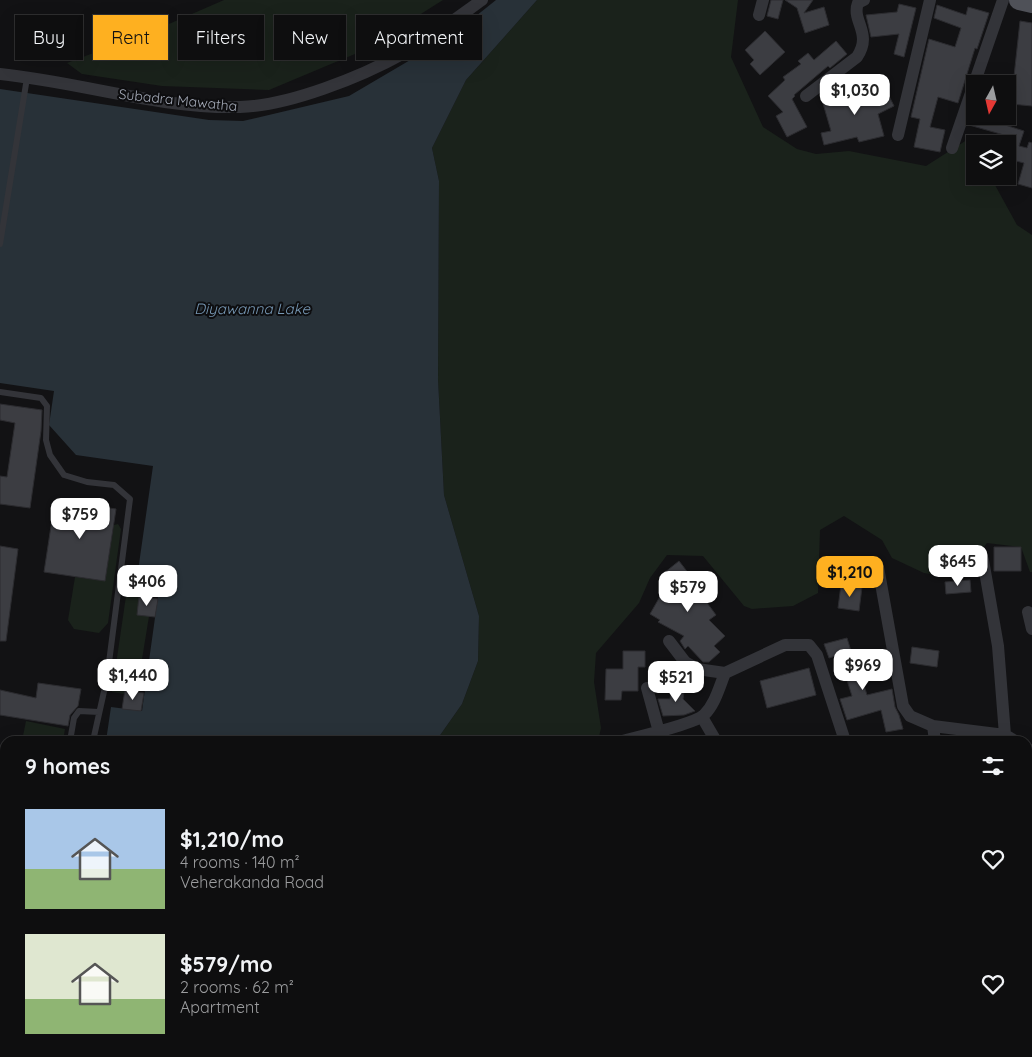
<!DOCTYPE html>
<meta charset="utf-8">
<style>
:root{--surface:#0e0e0f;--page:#171718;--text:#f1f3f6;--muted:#9b9c9e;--line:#2e2e2f;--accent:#feb020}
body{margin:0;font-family:Quicksand,sans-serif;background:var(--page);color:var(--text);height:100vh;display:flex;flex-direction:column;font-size:19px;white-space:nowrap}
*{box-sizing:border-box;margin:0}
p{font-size:16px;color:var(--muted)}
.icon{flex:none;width:28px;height:28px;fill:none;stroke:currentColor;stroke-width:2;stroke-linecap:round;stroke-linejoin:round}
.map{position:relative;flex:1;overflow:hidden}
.details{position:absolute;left:0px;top:736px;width:1032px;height:321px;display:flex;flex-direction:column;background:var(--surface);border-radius:15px 15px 0 0;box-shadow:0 5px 20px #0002,0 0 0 1px var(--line)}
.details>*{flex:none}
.banner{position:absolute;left:15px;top:15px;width:500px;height:45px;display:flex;gap:10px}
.needle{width:32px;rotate:188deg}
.tools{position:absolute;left:966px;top:75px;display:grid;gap:10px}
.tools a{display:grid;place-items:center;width:50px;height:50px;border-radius:0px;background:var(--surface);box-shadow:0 5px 20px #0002,0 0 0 1px var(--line);font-size:25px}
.price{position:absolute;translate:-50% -42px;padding:0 11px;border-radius:10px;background:#fff;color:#222;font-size:16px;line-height:32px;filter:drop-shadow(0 1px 2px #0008)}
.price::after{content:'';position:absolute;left:50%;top:30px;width:15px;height:11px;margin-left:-8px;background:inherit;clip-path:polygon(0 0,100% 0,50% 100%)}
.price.current{background:var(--accent);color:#111}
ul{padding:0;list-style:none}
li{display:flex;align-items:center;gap:15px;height:125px;padding:0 25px}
li span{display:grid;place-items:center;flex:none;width:140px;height:100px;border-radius:0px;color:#555}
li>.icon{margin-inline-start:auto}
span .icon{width:60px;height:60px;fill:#fffc;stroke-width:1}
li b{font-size:21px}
h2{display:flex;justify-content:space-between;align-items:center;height:60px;padding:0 25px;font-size:21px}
.tag{padding:0 18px;border-radius:0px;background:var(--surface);box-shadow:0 5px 20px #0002,0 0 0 1px var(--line);font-size:18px;line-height:45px}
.tag.current{background:var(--accent);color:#111}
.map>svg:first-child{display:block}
</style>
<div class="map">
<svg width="1032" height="1057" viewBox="0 0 1032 1057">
<rect width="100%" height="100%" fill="#121214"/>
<path fill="#1a221b" d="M224,0H443L362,51L269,90L162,86L82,74L67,63L162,27Z
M537,0H738L731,57L763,127L797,149L816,154L849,151L926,166L970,138L975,148V176H990L1017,225L1032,235V572H1030L1021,547L987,543L974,560L942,576L924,573L892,558L882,540L844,516L820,530L818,593L793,606L752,609L744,606L703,556L667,555L650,578L639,603L596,653L594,682L601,728L598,741H436L462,704L478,661L479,616L444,495L438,379L439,181L432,148L466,80Z
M118,524L121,529L108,623L99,633L74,629L68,620L75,577L105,581L114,525Z
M126,596L152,598L136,696L112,692Z
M26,721L65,729L63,741H22Z
M5,834V952L0,951V837Z
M255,1053H294V1057H254Z"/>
<path fill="#283138" d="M496,0H537L466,80L432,148L439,181L438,379L444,495L479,616L478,661L462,704L436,741H106L111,707L142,711L159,589L136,585L153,466L76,455L49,425L54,391L0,383V89L209,120L243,121L349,96L451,36Z
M0,951L5,952V1052L255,1053L254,1057H0Z"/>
<path fill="#3c3d42" stroke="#2c2c30" d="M771,0H783L778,19L767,16Z
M785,0H813L804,13L824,7L829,25L805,33L797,8Z
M899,4L916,8L904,57L894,54L899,34L871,37L866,15L897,12Z
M937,5L966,15L968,7L989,13L977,49L975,48L958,103L938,97L930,127L945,130L940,152L914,147L920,119L911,117L929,39L955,47L961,28L934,18Z
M1020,21L1032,23V106L1011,104Z
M765,31L785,52L760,75L750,64L754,60L745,50Z
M836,41L847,54L830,68L828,66L794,95L795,96L792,99L807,127L787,137L776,116L783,112L768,96L785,80L783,77L801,64L798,61L808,53L814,60Z
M869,88L873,96L886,90L894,106L878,114L884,136L859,142L857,137L824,145L821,133L831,131L822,100L851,92L852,96Z
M972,116H1005L1002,124L1024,131L1019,146L1027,148L1029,142L1032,143V188L1018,184L1024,163L1008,159V144H1002L1004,135L969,125Z
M0,404L42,410L41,431L30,508L0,504V476L7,477L15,423L0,420Z
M55,500L116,509L105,581L44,572Z
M0,546L18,549L6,641H0Z
M994,547H1021V571H994Z
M679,561L696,583L694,585L716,615L709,620L725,636L714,646L720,652L709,662H703L688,646L685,649L680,641L684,636L658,622L660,620L650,614L666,586L659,577Z
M970,580L971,592L946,594L945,582Z
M841,585L862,587L859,611L838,608Z
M139,596L158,599L155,617L137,615Z
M847,638L859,677L861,676L867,695L892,689L895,707L899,715L903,729L886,732L881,710L847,720L840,699L852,696L839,655L829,658L824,644Z
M912,647L939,651L937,667L910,663Z
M623,651H645V667H638V691H622L621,700H605L606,669H623Z
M809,668L816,695L767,708L760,681Z
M38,683L81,689L78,706L70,715L68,726L0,715V690L36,698Z
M672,683L685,685L683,699L695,711L684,715L663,716L658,699H670Z
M125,690L144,693L141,711L122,709Z"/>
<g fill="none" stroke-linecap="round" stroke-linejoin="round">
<path stroke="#333439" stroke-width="6" d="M0,244L26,84
M0,392L41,398L47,406L46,440L50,455L64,475L87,482L114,485L130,499L107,678L93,741
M70,741L74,718L79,711L99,712
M0,781L5,787
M0,827L5,792"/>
<path stroke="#333439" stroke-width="12" d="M759,15L763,0
M0,74C80,82 159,109 240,107C288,106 361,77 404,53C431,38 457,18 482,0
M806,96L857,57C873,33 851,21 858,3L864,0
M898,135L930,0
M952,148L1003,0
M983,560L998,646L1005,735
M878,567L903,706L910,716L933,726L1005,735L1015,741
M1028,612L1032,629
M669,641L685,662L697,669L725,673L785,645H809L817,655L845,741
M647,688L659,732
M702,717L716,741
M933,726L935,741
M622,741C638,737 694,724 704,715C715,704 719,688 725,673
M1028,749L1032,752
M1028,805L1032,804
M1028,855L1032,867
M1028,972L1032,975
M1028,1020L1032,1003
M433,1052L435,1057
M526,1052L528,1057
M598,1052V1057
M680,1052L681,1057
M800,1052L803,1057
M991,1052V1057
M563,1057L570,1052
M925,1057V1052"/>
<path stroke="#4f5158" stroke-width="20" d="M1019,0L1032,3"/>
</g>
<g text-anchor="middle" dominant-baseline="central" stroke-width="4" stroke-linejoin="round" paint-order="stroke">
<g font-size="14" fill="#a3a9b6" stroke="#0d0d0f">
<text transform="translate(178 100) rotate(6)">Subadra Mawatha</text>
</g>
<g font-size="15" font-style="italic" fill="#7798b4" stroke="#0d0d0f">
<text x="252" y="308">Diyawanna Lake</text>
</g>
</g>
</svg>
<div class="tools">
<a><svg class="needle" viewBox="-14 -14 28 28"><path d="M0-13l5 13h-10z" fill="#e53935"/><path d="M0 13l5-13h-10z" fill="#9b9c9e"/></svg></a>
<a><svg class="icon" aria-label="layers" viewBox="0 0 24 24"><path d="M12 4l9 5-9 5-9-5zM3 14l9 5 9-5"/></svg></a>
</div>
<b class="price" style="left:855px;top:116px">$1,030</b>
<b class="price" style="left:80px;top:540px">$759</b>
<b class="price" style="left:958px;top:587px">$645</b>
<b class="price current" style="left:850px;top:598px">$1,210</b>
<b class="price" style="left:147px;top:607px">$406</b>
<b class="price" style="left:688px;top:613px">$579</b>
<b class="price" style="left:863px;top:691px">$969</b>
<b class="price" style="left:133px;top:701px">$1,440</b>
<b class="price" style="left:676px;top:703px">$521</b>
<div class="banner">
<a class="tag">Buy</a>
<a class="tag current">Rent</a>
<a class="tag">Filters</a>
<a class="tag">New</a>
<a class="tag">Apartment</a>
</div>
<section class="details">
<h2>9 homes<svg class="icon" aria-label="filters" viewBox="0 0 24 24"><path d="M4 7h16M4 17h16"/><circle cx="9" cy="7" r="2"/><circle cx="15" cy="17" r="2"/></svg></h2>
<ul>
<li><span style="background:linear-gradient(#a9c7e8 60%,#8fb573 0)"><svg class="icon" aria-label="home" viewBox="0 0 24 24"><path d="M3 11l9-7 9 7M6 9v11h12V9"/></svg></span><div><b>$1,210/mo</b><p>4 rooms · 140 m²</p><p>Veherakanda Road</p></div><svg class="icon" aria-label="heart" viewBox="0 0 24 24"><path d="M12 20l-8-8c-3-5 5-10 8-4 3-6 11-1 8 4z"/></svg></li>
<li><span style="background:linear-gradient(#dfe7d0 65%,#8fb573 0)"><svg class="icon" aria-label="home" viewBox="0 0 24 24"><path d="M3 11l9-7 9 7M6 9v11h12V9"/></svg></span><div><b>$579/mo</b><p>2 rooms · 62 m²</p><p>Apartment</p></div><svg class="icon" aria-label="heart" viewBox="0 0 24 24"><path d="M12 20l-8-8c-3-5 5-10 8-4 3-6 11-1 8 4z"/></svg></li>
</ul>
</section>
</div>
